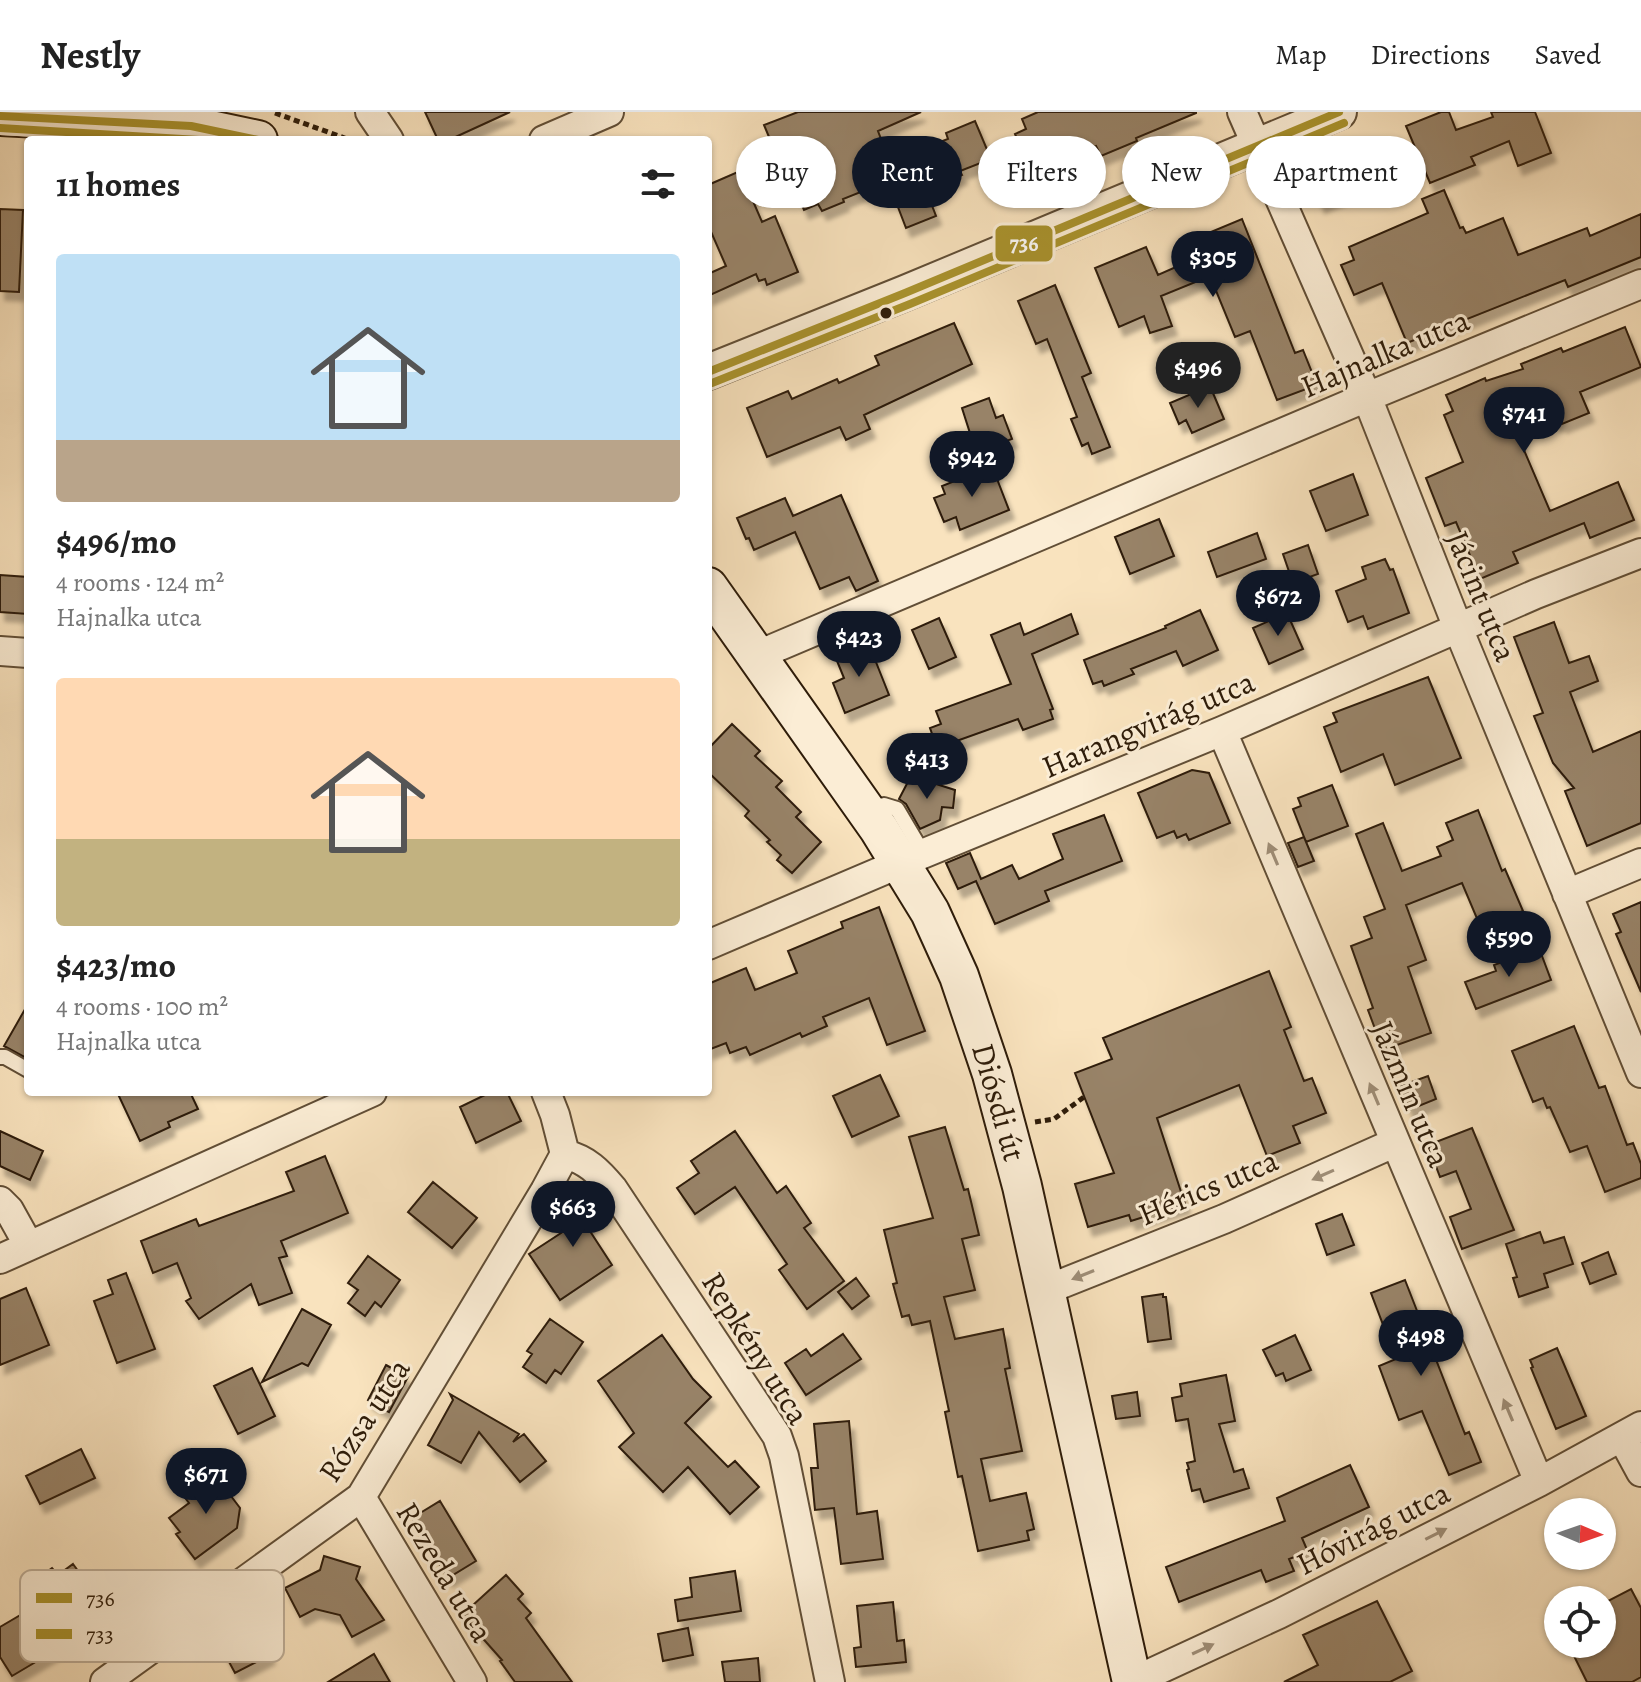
<!DOCTYPE html>
<meta charset="utf-8">
<style>
:root{--surface:#fff;--page:#f6f6f6;--text:#222;--muted:#767676;--line:#e0e0e0;--accent:#111827}
body{margin:0;font-family:Alegreya,serif;background:var(--page);color:var(--text);height:100vh;display:flex;flex-direction:column;font-size:30px;white-space:nowrap}
*{box-sizing:border-box;margin:0}
p{font-size:26px;color:var(--muted)}
.icon{flex:none;width:44px;height:44px;fill:none;stroke:currentColor;stroke-width:2;stroke-linecap:round;stroke-linejoin:round}
.map{position:relative;flex:1;overflow:hidden}
.drawer{position:absolute;left:24px;top:24px;width:688px;height:960px;display:flex;flex-direction:column;background:var(--surface);border-radius:8px;box-shadow:0 2px 6px #0004}
.drawer>*{flex:none}
.guide{position:absolute;left:736px;top:24px;width:760px;height:72px;display:flex;gap:16px}
.needle{width:52px;rotate:92deg}
.tools{position:absolute;left:1544px;top:1386px;display:grid;gap:16px}
.tools a{display:grid;place-items:center;width:72px;height:72px;border-radius:50%;background:var(--surface);box-shadow:0 2px 6px #0004;font-size:40px}
.price{position:absolute;translate:-50% -68px;padding:0 18px;border-radius:28px;background:var(--accent);color:#fff;font-size:26px;line-height:52px;filter:drop-shadow(0 2px 4px #0008)}
.price::after{content:'';position:absolute;left:50%;top:48px;width:24px;height:18px;margin-left:-12px;background:inherit;clip-path:polygon(0 0,100% 0,50% 100%)}
.price.selected{background:#222;color:#fff}
ul{padding:0;list-style:none}
li{display:grid;align-content:center;gap:16px;height:424px;padding:0 32px}
li span{display:grid;place-items:center;height:248px;border-radius:8px;color:#555}
li>.icon{margin-inline-start:auto}
span .icon{width:144px;height:144px;fill:#fffc;stroke-width:1}
li b{font-size:34px}
h2{display:flex;justify-content:space-between;align-items:center;height:96px;padding:0 32px;font-size:34px}
.pill{padding:0 28px;border-radius:36px;background:var(--surface);box-shadow:0 2px 6px #0004;font-size:28px;line-height:72px}
.pill.selected{background:var(--accent);color:#fff}
header{display:flex;align-items:center;gap:48px;box-sizing:border-box;height:112px;padding:0 40px;background:var(--surface);border-bottom:2px solid var(--line)}
header strong{font-size:38px}
nav{display:flex;gap:44px;margin-inline-start:auto;font-size:28px}
.map>svg:first-child{display:block}
</style>
<header>
<strong>Nestly</strong>
<nav><a>Map</a><a>Directions</a><a>Saved</a></nav>
</header>
<div class="map">
<svg width="1641" height="1570" viewBox="0 0 1641 1570">
<defs>
<filter id="shadow"><feDropShadow dx="5" dy="9" stdDeviation="2" flood-color="#0004"/></filter>
</defs>
<rect width="100%" height="100%" fill="#f9e3be"/>
<filter id="stains"><feTurbulence type="fractalNoise" baseFrequency=".0025" numOctaves="4"/><feColorMatrix values="0 0 0 0 .2 0 0 0 0 .09 0 0 0 0 .02 0 0 0 .5 -.17"/></filter>
<radialGradient id="worn" r=".72"><stop offset=".6" stop-color="#630" stop-opacity="0"/><stop offset="1" stop-color="#630" stop-opacity=".3"/></radialGradient>
<path fill="#988367" stroke="#2e1c09" stroke-width="2" filter="url(#shadow)" d="M425,0H510L449,28H438Z
M798,0H921L878,19L892,56L932,41L929,34L948,27L946,21L975,9L991,47L960,59L962,63L926,78L936,104L906,116L888,69L843,87L844,90L822,99L818,92L804,98L783,48L779,49L764,13Z
M1038,0H1196V1L1136,26L1137,29L1101,44L1096,34L1041,56L1037,46L1027,51L1015,22L1026,17L1022,7Z
M1441,0H1449L1456,18L1493,5L1491,0H1535L1551,41L1518,54L1509,29L1471,45L1475,53L1430,71L1406,14Z
M1350,40L1363,75L1320,92L1306,57Z
M740,59L762,110L775,104L798,160L767,173L765,167L759,169L756,162L708,184V162L726,154L708,113V73Z
M1444,78L1460,116L1463,115L1466,121L1503,106L1518,143L1587,116L1590,124L1641,102V145L1568,175L1565,168L1407,231L1382,171L1354,183L1341,153L1354,148L1349,135L1428,101L1422,87Z
M0,97L23,98L19,180L0,179Z
M1242,107L1295,241L1303,238L1317,273L1277,288L1250,219L1235,225L1210,164L1161,184L1172,214L1150,221L1144,204L1119,215L1095,156L1146,135L1158,163L1201,144L1194,127Z
M1055,173L1091,261L1082,265L1110,335L1092,342L1088,331L1082,334L1071,307L1077,305L1047,227L1036,232L1018,189Z
M954,211L972,252L864,303L870,317L846,328L840,315L767,345L747,296L788,279L792,287L837,267L839,271L879,253L875,244Z
M1625,215L1641,255L1580,280L1589,301L1562,312L1561,309L1555,311L1544,281L1506,296L1550,399L1618,370L1634,408L1590,426L1584,411L1513,440L1518,451L1480,467L1456,410L1445,414L1426,366L1463,350L1444,303L1453,299L1446,283L1485,266L1486,269L1523,257L1521,252L1561,236L1563,240Z
M1210,274L1224,307L1192,321L1186,308L1179,312L1170,291Z
M989,286L996,306L1003,303L1012,327L976,340L962,296Z
M992,354L1009,398L960,418L956,405L944,410L934,386L945,382L942,374Z
M1353,362L1368,403L1326,419L1310,379Z
M841,383L878,469L856,479L849,465L820,477L795,420L754,438L749,426L746,427L737,406L785,386L793,404Z
M1159,407L1174,444L1130,462L1115,425Z
M1257,421L1266,447L1217,465L1208,440Z
M1308,433L1318,462L1293,471L1283,442Z
M1385,447L1390,458L1393,457L1409,501L1368,517L1363,504L1348,510L1336,479L1366,467L1362,455Z
M0,463L28,465V502L0,500Z
M1200,498L1218,538L1183,554L1176,539L1131,557L1134,562L1104,574L1102,569L1093,572L1084,548L1166,516L1165,514Z
M1287,501L1303,537L1269,552L1253,516Z
M1071,502L1078,522L1032,542L1053,597L1050,598L1053,607L1023,618L1018,607L937,636L930,616L941,612L936,599L1011,572L991,523L1020,511L1024,523Z
M939,506L956,545L929,557L912,518Z
M1554,510L1569,551L1589,544L1598,569L1570,580L1593,640L1641,619V711L1587,734L1565,679L1574,676L1553,651L1534,604L1543,601L1514,525Z
M868,530L889,583L845,601L833,571L844,566L835,544Z
M1428,565L1461,646L1395,673L1383,642L1341,660L1324,615L1337,610L1333,601Z
M732,612L760,639L755,644L782,669L776,675L801,700L796,705L821,730L792,761L777,748L781,743L767,730L770,728L745,704L749,699L708,660V637Z
M1192,658L1209,661L1230,711L1189,728L1186,722L1177,726L1174,719L1157,726L1138,681Z
M911,664L955,678L953,696L942,695L940,708L920,717L906,692L899,687Z
M1332,673L1348,714L1306,730L1293,697L1301,694L1298,686Z
M1478,698L1502,759L1505,757L1523,799L1481,816L1462,771L1406,793L1426,848L1408,855L1431,921L1383,938L1368,898L1373,896L1351,834L1372,826L1364,805L1385,797L1356,722L1383,711L1402,759L1441,744L1437,735L1453,728L1446,711Z
M1104,703L1122,749L1045,779L1049,789L995,812L976,769L958,777L946,751L970,741L981,767L1012,753L1019,767L1063,747L1053,722Z
M1304,725L1314,749L1298,755L1288,731Z
M1641,790V880L1616,822L1621,820L1613,802Z
M879,795L925,919L887,933L869,886L823,905L827,914L802,925L800,921L750,943L746,935L730,941L726,931L708,938V872L746,856L755,878L797,861L788,839L843,816L841,810Z
M1539,836L1551,868L1476,897L1465,870L1496,859L1494,853Z
M1269,859L1291,915L1284,918L1304,969L1312,966L1326,1001L1293,1014L1300,1031L1267,1044L1239,973L1157,1006L1185,1092L1131,1109L1129,1103L1088,1115L1075,1072L1114,1061L1075,961L1112,947L1103,926Z
M28,892V947L4,934Z
M1574,914L1599,976L1605,974L1627,1033L1633,1031L1641,1052V1066L1605,1080L1587,1034L1570,1040L1550,995L1547,996L1543,986L1533,990L1512,939Z
M880,963L899,1004L852,1025L833,984Z
M1428,964L1436,987L1409,998L1400,974Z
M117,980H190L198,997L168,1010L170,1015L140,1029Z
M491,980H507L521,1009L476,1031L460,995Z
M945,1015L964,1078L968,1077L979,1123L962,1127L975,1178L944,1185L955,1227L1003,1217L1010,1256L1005,1257L1022,1339L981,1347L990,1389L1026,1381L1034,1417L1027,1419L1029,1428L978,1439L962,1364L958,1365L945,1300L949,1299L930,1209L912,1213L909,1203L902,1205L893,1172L897,1171L884,1118L933,1106L909,1025Z
M1472,1016L1514,1118L1462,1137L1450,1105L1471,1097L1456,1059L1440,1065L1428,1033Z
M0,1019L43,1039L30,1068L0,1054Z
M735,1019L777,1081L786,1074L811,1111L804,1116L844,1169L807,1197L779,1158L787,1152L735,1075L695,1102L677,1076L699,1061L691,1049Z
M325,1044L348,1101L281,1129L287,1144L279,1146L292,1181L259,1193L251,1172L199,1207L186,1189L191,1186L177,1151L153,1161L141,1129L196,1107L199,1114L294,1079L286,1060Z
M433,1070L477,1106L452,1136L408,1100Z
M593,1080L607,1099L586,1113L612,1153L560,1188L529,1142L561,1121L552,1108Z
M1342,1102L1354,1133L1327,1143L1316,1112Z
M1540,1120L1544,1131L1564,1125L1573,1152L1544,1162L1548,1175L1519,1185L1513,1166L1517,1165L1506,1132Z
M1608,1140L1616,1162L1590,1172L1582,1151Z
M368,1144L400,1168L381,1195L375,1190L365,1204L348,1191L358,1178L348,1171Z
M126,1161L155,1237L117,1251L94,1189L113,1182L108,1168Z
M856,1166L869,1184L852,1197L838,1180Z
M1405,1168L1465,1322L1469,1320L1481,1350L1449,1363L1422,1299L1399,1308L1379,1254L1396,1247L1371,1181Z
M26,1176L49,1233L0,1253V1187Z
M1163,1182V1185H1166L1171,1227L1148,1230L1142,1185Z
M302,1197L331,1213L308,1254L302,1251L262,1270Z
M550,1207L583,1230L561,1262L555,1258L546,1271L523,1255L532,1242L527,1239Z
M843,1222L861,1247L806,1283L785,1251L806,1237L811,1244Z
M662,1223L693,1267L711,1285L685,1311L728,1355L735,1349L759,1375L730,1402L688,1355L663,1380L619,1335L634,1321L598,1269Z
M1295,1223L1311,1258L1286,1269L1283,1261L1276,1264L1263,1238Z
M1557,1236L1586,1304L1556,1317L1531,1256L1533,1255L1530,1248Z
M386,1253L408,1265L389,1300L368,1288Z
M252,1256L275,1304L238,1322L214,1274Z
M1226,1263L1235,1309L1219,1312L1234,1360L1243,1357L1249,1376L1204,1390L1200,1377L1192,1379L1187,1358L1189,1357L1187,1351L1195,1349L1188,1307L1176,1309L1172,1286L1182,1284L1180,1272Z
M1137,1280L1140,1304L1116,1307L1112,1284Z
M450,1282L519,1322L513,1330L524,1322L546,1349L520,1370L479,1320L461,1351L428,1333L453,1288Z
M849,1309L857,1402L877,1399L883,1447L841,1452L834,1396L815,1398L811,1356H818L814,1312Z
M81,1337L95,1366L40,1392L26,1364Z
M1350,1353L1369,1395L1302,1426L1308,1440L1289,1447L1294,1459L1266,1470L1261,1458L1179,1490L1166,1455L1285,1409L1277,1386Z
M212,1359L240,1396L237,1416L195,1447L176,1422L180,1420L169,1406L189,1391L182,1382Z
M440,1389L476,1449L448,1466L412,1406Z
M324,1444L360,1455L356,1467L384,1508L352,1525L340,1503L315,1497L300,1505L285,1476L320,1458Z
M73,1452L108,1500L61,1535L12,1564L0,1545V1515L39,1492L32,1483L39,1477L33,1470L52,1456L58,1463Z
M735,1459L741,1499L678,1509L675,1488L692,1485L690,1466Z
M506,1463L523,1482L518,1487L531,1501L526,1506L572,1570H515L500,1549L502,1548L462,1503Z
M1631,1477L1641,1496V1565L1632,1570H1587L1573,1542L1592,1532H1602V1492Z
M1377,1489L1412,1559L1390,1570H1284L1318,1553L1303,1523Z
M893,1490L897,1529L904,1528L906,1550L856,1555L854,1536L861,1535L857,1494Z
M249,1504L270,1543L235,1561L214,1522Z
M688,1516L693,1543L663,1549L658,1522Z
M374,1542L390,1570H328Z
M758,1546L760,1570H725L722,1550Z"/>
<g fill="none" stroke-linecap="round" stroke-linejoin="round">
<defs>
<path id="service" d="M868,700L884,693L897,697L923,741
M0,945H5L28,958"/>
<path id="minor" d="M370,0L389,28
M1242,0L1367,285L1458,516L1641,961
M544,28L609,0
M0,539L28,541
M758,543L1367,285L1641,172
M1222,619L1539,1370
M1567,782L1641,751
M708,833L910,747L1222,619L1536,482L1641,441
M546,980L555,1003L565,1042
M565,1042C587,1048 598,1059 613,1077L777,1324L784,1344L830,1570
M0,1089L9,1098L29,1134
M0,1147L372,980
M1046,1178L1224,1107L1394,1031
M1622,1325L1641,1360
M361,1385L472,1570
M105,1570L361,1385L545,1079L565,1042
M1132,1570L1279,1502L1539,1370L1641,1314"/>
<path id="tertiary" d="M708,260L905,181L1339,0"/>
<path id="secondary" d="M0,4L191,14L258,28
M708,475L879,717L930,800L959,864L992,962L1022,1074L1132,1570"/>
</defs>
<use href="#service" stroke="#614e36" stroke-width="18"/>
<use href="#minor" stroke="#614e36" stroke-width="32"/>
<use href="#tertiary" stroke="#614e36" stroke-width="38"/>
<use href="#secondary" stroke="#2e1c09" stroke-width="42"/>
<path stroke="#2e1c09" stroke-width="5" stroke-dasharray="6 4" stroke-linecap="butt" d="M275,1L350,28
M1035,1010L1054,1007L1084,985"/>
<use href="#service" stroke="#fbedd5" stroke-width="14"/>
<use href="#minor" stroke="#fbedd5" stroke-width="28"/>
<use href="#tertiary" stroke="#fbedd5" stroke-width="34"/>
<use href="#secondary" stroke="#fbedd5" stroke-width="38"/>
<defs>
<path id="bus-1" d="M0,4L191,14L258,28
M708,260L905,181L1339,0"/>
<path id="bus-2" d="M0,16L199,28
M712,271L910,192L1344,11"/>
</defs>
<use href="#bus-1" stroke="#fbedd5" stroke-width="14"/>
<use href="#bus-2" stroke="#fbedd5" stroke-width="14"/>
<use href="#bus-1" stroke="#a9922c" stroke-width="8"/>
<use href="#bus-2" stroke="#a9922c" stroke-width="8"/>
</g>
<defs><path id="oneway-solid" d="M-6-.8H1V-3.2L6.5 0L1 3.2V.8H-6Z" transform="scale(2)"/></defs>
<g fill="#9f8f79">
<use href="#oneway-solid" transform="translate(1273 742) rotate(-113)"/>
<use href="#oneway-solid" transform="translate(1374 982) rotate(-113)"/>
<use href="#oneway-solid" transform="translate(1323 1063) rotate(156)"/>
<use href="#oneway-solid" transform="translate(1083 1163) rotate(158)"/>
<use href="#oneway-solid" transform="translate(1508 1298) rotate(-113)"/>
<use href="#oneway-solid" transform="translate(1436 1422) rotate(-27)"/>
<use href="#oneway-solid" transform="translate(1203 1537) rotate(-25)"/>
</g>
<circle fill="#2e1c09" stroke="#fbedd5" stroke-width="3" cx="886" cy="201" r="7"/>
<g text-anchor="middle" dominant-baseline="central" stroke-width="6" stroke-linejoin="round" paint-order="stroke">
<g font-size="32" fill="#2e1c09" stroke="#fbedd5">
<text transform="translate(1385 241) rotate(-23)">Hajnalka utca</text>
<text transform="translate(1482 484) rotate(68)">Jácint utca</text>
<text transform="translate(1148 612) rotate(-23)">Harangvirág utca</text>
<text transform="translate(1411 982) rotate(67)">Jázmin utca</text>
<text transform="translate(999 990) rotate(74)">Diósdi út</text>
<text transform="translate(1208 1075) rotate(-23)">Hérics utca</text>
<text transform="translate(756 1236) rotate(58)">Repkény utca</text>
<text transform="translate(364 1308) rotate(-57)">Rózsa utca</text>
<text transform="translate(1373 1416) rotate(-27)">Hóvirág utca</text>
<text transform="translate(445 1460) rotate(59)">Rezeda utca</text>
</g>
</g>
<rect x="20" y="1458" width="264" height="92" rx="12" fill="#fbedd5" stroke="#beae98" stroke-width="2"/>
<rect x="36" y="1481" width="36" height="10" fill="#a9922c"/>
<rect x="36" y="1517" width="36" height="10" fill="#a9922c"/>
<g font-size="22" fill="#2e1c09">
<text x="86" y="1494">736</text>
<text x="86" y="1530">733</text>
</g>
<rect stroke="#fbedd5" stroke-width="3" x="994" y="112" width="60" height="39" rx="8" fill="#a9922c"/>
<g font-size="22" text-anchor="middle" font-weight="bold" fill="#fff">
<text x="1024" y="139">736</text>
</g>
<rect width="100%" height="100%" filter="url(#stains)"/>
<rect width="100%" height="100%" fill="url(#worn)"/>
</svg>
<div class="tools">
<a><svg class="needle" viewBox="-14 -14 28 28"><path d="M0-13l5 13h-10z" fill="#e53935"/><path d="M0 13l5-13h-10z" fill="#767676"/></svg></a>
<a><svg class="icon" aria-label="locate" viewBox="0 0 24 24"><circle cx="12" cy="12" r="6"/><path d="M12 2v4M12 18v4M2 12h4M18 12h4"/></svg></a>
</div>
<b class="price" style="left:1213px;top:187px">$305</b>
<b class="price selected" style="left:1198px;top:298px">$496</b>
<b class="price" style="left:1524px;top:343px">$741</b>
<b class="price" style="left:972px;top:387px">$942</b>
<b class="price" style="left:1278px;top:526px">$672</b>
<b class="price" style="left:859px;top:567px">$423</b>
<b class="price" style="left:927px;top:689px">$413</b>
<b class="price" style="left:1509px;top:867px">$590</b>
<b class="price" style="left:573px;top:1137px">$663</b>
<b class="price" style="left:1421px;top:1266px">$498</b>
<b class="price" style="left:206px;top:1404px">$671</b>
<div class="guide">
<a class="pill">Buy</a>
<a class="pill selected">Rent</a>
<a class="pill">Filters</a>
<a class="pill">New</a>
<a class="pill">Apartment</a>
</div>
<section class="drawer">
<h2>11 homes<svg class="icon" aria-label="filters" viewBox="0 0 24 24"><path d="M4 7h16M4 17h16"/><circle cx="9" cy="7" r="2"/><circle cx="15" cy="17" r="2"/></svg></h2>
<ul>
<li><span style="background:linear-gradient(#bfe0f5 75%,#b9a48a 0)"><svg class="icon" aria-label="home" viewBox="0 0 24 24"><path d="M3 11l9-7 9 7M6 9v11h12V9"/></svg></span><div><b>$496/mo</b><p>4 rooms · 124 m²</p><p>Hajnalka utca</p></div></li>
<li><span style="background:linear-gradient(#ffd9b3 65%,#c2b280 0)"><svg class="icon" aria-label="home" viewBox="0 0 24 24"><path d="M3 11l9-7 9 7M6 9v11h12V9"/></svg></span><div><b>$423/mo</b><p>4 rooms · 100 m²</p><p>Hajnalka utca</p></div></li>
</ul>
</section>
</div>
